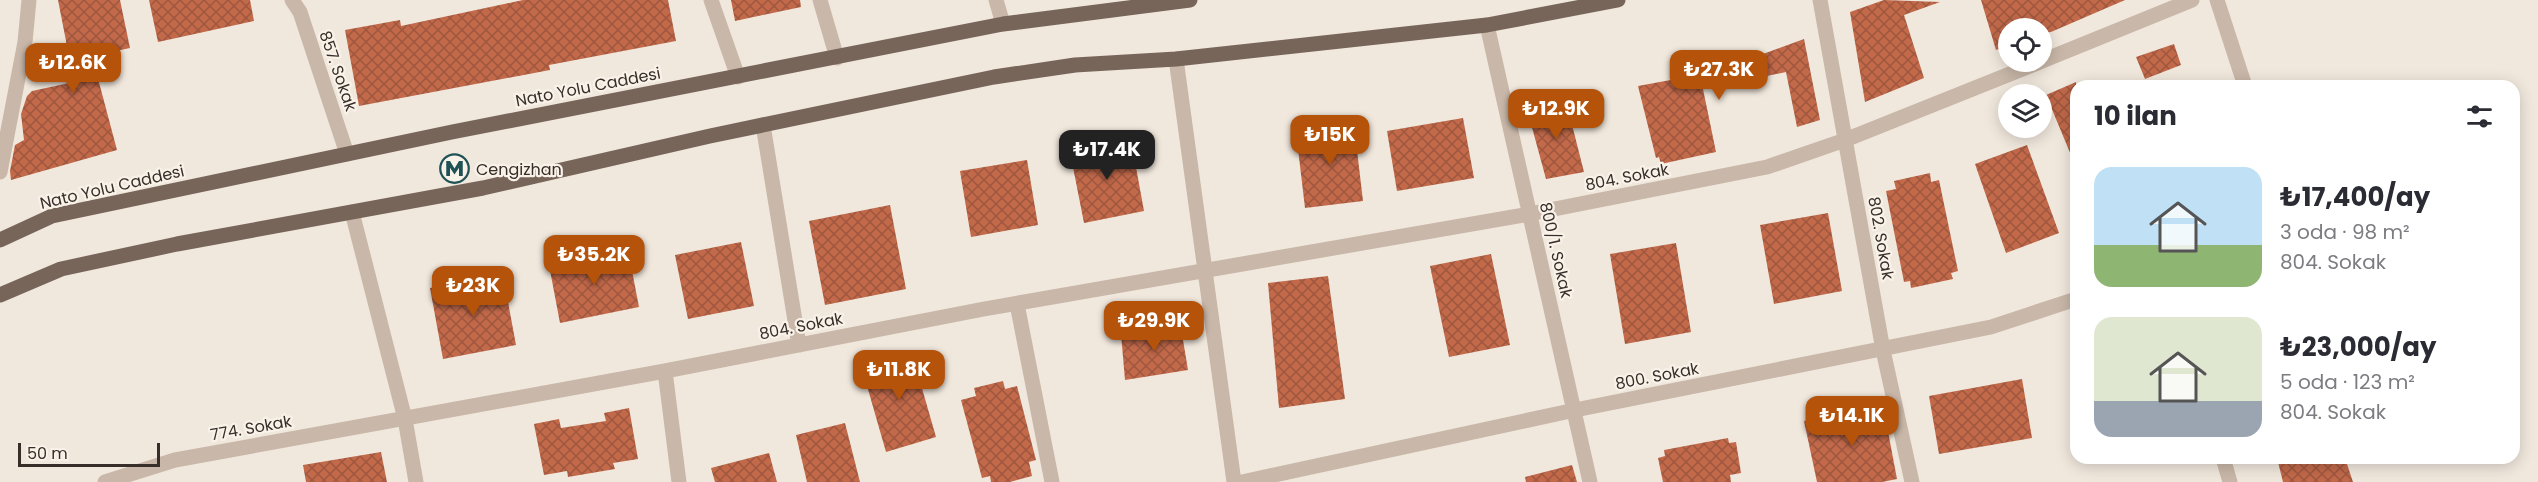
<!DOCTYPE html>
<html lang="tr">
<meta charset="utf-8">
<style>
:root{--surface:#fff;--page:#f7f7f7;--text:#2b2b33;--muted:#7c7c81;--accent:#b45309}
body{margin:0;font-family:Poppins,sans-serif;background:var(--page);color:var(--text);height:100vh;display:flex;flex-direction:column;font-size:22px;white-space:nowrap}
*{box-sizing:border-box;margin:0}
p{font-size:20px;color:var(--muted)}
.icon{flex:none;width:33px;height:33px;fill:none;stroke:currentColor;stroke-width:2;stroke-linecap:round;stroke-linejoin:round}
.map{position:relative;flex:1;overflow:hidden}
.drawer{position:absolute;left:2070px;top:80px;width:450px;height:384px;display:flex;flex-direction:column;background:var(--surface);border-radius:18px;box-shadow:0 3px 15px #0003}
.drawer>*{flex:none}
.tools{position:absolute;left:1998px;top:18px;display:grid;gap:12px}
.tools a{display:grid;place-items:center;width:54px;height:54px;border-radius:50%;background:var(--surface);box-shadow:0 3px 15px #0003;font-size:30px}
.scale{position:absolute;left:18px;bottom:15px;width:142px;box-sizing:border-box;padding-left:6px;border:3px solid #372d29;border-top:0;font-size:16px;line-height:21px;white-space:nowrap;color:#372d29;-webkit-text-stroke:4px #f9f2e9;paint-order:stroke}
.price{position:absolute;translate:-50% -51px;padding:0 14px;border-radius:12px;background:var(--accent);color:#fff;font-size:20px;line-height:39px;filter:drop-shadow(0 2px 3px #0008)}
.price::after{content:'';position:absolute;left:50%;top:36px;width:18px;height:14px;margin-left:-9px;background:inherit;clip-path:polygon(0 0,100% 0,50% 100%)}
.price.current{background:#222;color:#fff}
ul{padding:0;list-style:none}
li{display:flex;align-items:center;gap:18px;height:150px;padding:0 24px}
li span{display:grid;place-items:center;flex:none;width:168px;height:120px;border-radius:18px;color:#555}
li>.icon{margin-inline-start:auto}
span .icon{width:72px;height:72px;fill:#fffc;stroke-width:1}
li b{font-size:26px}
h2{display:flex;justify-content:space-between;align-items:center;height:72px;padding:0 24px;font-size:26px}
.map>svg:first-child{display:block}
</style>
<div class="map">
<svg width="2538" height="482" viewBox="0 0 2538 482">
<defs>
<pattern id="building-cross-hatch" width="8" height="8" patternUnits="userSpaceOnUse" patternTransform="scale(1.5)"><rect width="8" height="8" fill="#c2694a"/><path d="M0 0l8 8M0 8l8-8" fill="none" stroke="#9e573e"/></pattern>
</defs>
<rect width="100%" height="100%" fill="#f1e8dd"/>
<path fill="url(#building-cross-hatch)" d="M58,0H120L130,48L92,56L117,150L11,180L10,171L15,145L24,140L21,114L27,96L32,91L74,82Z
M149,0H250L254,21L158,42Z
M523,0H668L676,41L549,65L550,70L359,106L345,30L400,20L401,26Z
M731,0H800L801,7L735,21Z
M1884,0L1940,2L1904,15L1924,78L1865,102L1850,12Z
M1981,0H2125L2051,32L2042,33V28H2008V46L1996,50Z
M1804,39L1820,120L1797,127L1786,72L1703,89L1716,152L1661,164L1659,157L1656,158L1638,86L1714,72Z
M2174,44L2181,65L2145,79L2136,57Z
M2076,82V167L2046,95Z
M1566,101L1584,172L1546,179L1527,109Z
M1463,118L1474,178L1397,191L1387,131Z
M1354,125L1363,201L1305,208L1296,132Z
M1131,140L1144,211L1084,223L1070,152Z
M2027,145L2059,233L2006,253L1975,164Z
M1027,160L1038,225L971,237L960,171Z
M1930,173L1931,182L1939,180L1958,271L1951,273L1953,279L1911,288L1910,281L1904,282L1886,191L1896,189L1894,181Z
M890,205L906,289L825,305L809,221Z
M1828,213L1842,291L1774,304L1760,225Z
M741,242L754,306L688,319L675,255Z
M1676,243L1691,332L1625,344L1610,254Z
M628,250L639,307L560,323L549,265Z
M1491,254L1510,345L1449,357L1430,266Z
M503,275L516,345L443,359L430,288Z
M1328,276L1345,399L1279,408L1268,283Z
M1180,322L1188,370L1125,380L1121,334Z
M911,350L936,437L886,452L861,365Z
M2022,379L2032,438L1939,454L1929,396Z
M1003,381L1005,389L1017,386L1036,460L1029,462L1032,476L1010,482H991L990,476L982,478L961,400L976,396L974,388Z
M1883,405L1897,479L1882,482H1817L1804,421Z
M629,408L638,459L613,463L615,469L568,477L567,471L544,475L534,424L559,419L561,428L606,421L604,413Z
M845,423L860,482H807L796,435Z
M1728,438L1729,443L1736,442L1741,473L1730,475L1731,482H1663L1658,458L1665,456L1664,450Z
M381,452L387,482H306L303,465Z
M769,453L777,482H715L711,468Z
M2277,458H2345L2353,482H2283Z
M1572,465L1577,482H1526L1525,477Z"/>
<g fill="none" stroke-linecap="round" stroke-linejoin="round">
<path stroke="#c9b8a9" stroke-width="15" d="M292,0L300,12L347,154
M711,0L738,77
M820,0L837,58
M996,0L1003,24
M1820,0L1883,350L1912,482
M2217,0L2245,86
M1487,25L1590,482
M1176,59L1234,482
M2042,61L2192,0
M763,125L799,345
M0,172L25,42L29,0
M352,212L405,419L416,482
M1017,304L1052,482
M665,371L679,482
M2223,458L2230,482
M105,482L175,460L665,371L984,309L1529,214L1767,167L1845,140L2040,62
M1242,482L1575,410L1991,327L2076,299"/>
<path stroke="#78655a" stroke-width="15" d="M0,240L52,216L452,132L1003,24L1190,0
M0,295L61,269L177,244L483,188L710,136L994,77L1075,65L1176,59L1487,25L1618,0"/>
</g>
<defs>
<symbol id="metro-ring" viewBox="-11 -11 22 22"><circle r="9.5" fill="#f9f2e9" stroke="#1f5257" stroke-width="1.5"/><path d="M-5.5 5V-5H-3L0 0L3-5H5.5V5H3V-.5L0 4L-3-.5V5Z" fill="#1f5257"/></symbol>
</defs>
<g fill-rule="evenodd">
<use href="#metro-ring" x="438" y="152" width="33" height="33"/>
</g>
<g text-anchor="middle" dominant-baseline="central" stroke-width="4.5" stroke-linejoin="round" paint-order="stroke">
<g font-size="16" fill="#372d29" stroke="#f9f2e9">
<text transform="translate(338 71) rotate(71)">857. Sokak</text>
<text transform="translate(588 87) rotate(-11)">Nato Yolu Caddesi</text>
<text transform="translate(1627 177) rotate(-11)">804. Sokak</text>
<text transform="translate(112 187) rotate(-13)">Nato Yolu Caddesi</text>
<text transform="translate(1881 238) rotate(80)">802. Sokak</text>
<text transform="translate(1556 250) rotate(77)">800/1. Sokak</text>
<text transform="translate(801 326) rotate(-11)">804. Sokak</text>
<text transform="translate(1657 376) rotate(-11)">800. Sokak</text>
<text transform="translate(251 428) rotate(-10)">774. Sokak</text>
</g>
<g font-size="16" fill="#372d29" stroke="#f9f2e9" text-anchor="start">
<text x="476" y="169">Cengizhan</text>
</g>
</g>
</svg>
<div class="tools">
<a><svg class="icon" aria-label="locate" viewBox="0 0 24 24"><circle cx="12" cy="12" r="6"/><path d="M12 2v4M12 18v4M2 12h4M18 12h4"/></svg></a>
<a><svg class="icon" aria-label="layers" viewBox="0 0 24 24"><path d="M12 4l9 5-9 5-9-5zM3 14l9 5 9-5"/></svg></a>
</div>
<div class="scale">50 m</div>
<b class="price" style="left:73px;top:94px">₺12.6K</b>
<b class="price" style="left:1719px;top:101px">₺27.3K</b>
<b class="price" style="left:1556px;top:140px">₺12.9K</b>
<b class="price" style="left:1330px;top:166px">₺15K</b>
<b class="price current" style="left:1107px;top:181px">₺17.4K</b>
<b class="price" style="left:594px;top:286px">₺35.2K</b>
<b class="price" style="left:473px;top:317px">₺23K</b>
<b class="price" style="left:1154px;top:352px">₺29.9K</b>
<b class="price" style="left:899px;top:401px">₺11.8K</b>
<b class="price" style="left:1852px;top:447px">₺14.1K</b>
<section class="drawer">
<h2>10 ilan<svg class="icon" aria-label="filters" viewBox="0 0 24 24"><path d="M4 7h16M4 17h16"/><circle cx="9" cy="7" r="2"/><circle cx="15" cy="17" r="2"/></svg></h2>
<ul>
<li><span style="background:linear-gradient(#bfe0f5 65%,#8fb573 0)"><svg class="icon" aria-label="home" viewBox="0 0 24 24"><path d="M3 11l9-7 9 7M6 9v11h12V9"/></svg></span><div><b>₺17,400/ay</b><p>3 oda · 98 m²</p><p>804. Sokak</p></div></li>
<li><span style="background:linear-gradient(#dfe7d0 70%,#9aa5b1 0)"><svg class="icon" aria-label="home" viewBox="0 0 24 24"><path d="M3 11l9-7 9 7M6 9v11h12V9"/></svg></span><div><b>₺23,000/ay</b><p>5 oda · 123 m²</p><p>804. Sokak</p></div></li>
</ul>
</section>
</div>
